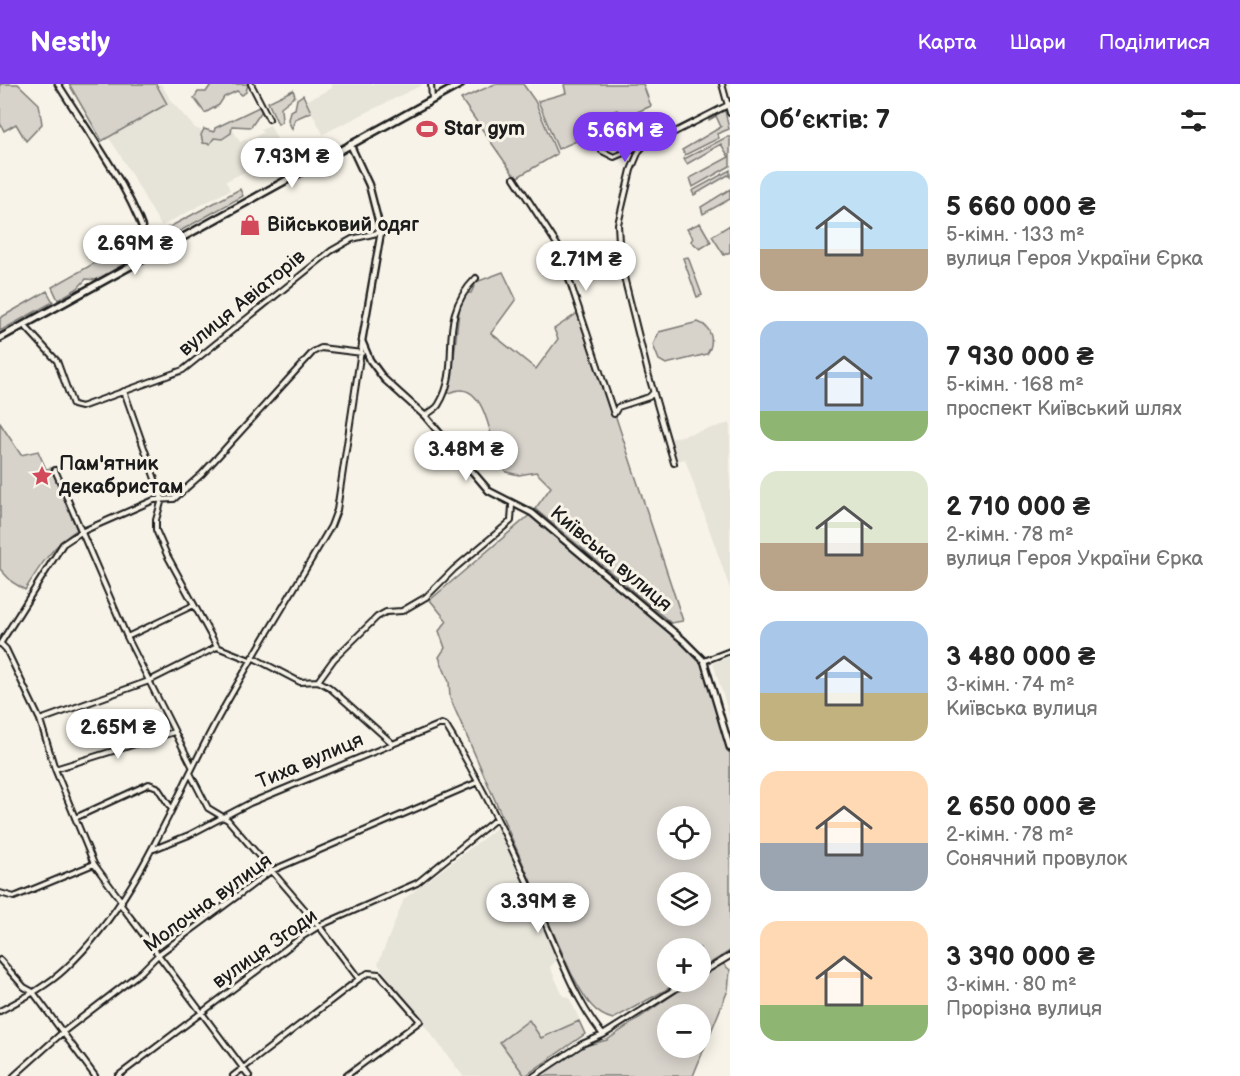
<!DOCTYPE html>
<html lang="uk">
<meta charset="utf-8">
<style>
:root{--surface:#fff;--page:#f6f6f6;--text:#222;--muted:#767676;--accent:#7c3aed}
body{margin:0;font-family:"Balsamiq Sans",sans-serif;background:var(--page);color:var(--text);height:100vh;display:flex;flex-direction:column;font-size:22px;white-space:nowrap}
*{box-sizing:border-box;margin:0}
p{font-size:20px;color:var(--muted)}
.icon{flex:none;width:33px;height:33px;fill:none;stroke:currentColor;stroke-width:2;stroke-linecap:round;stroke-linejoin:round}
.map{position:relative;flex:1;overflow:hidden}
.side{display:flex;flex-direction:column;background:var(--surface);width:510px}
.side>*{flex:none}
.tools{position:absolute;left:657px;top:722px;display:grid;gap:12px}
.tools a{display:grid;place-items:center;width:54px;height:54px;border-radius:50%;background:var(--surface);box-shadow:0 3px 15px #0003;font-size:30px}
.price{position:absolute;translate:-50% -51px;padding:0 14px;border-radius:21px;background:#fff;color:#222;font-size:20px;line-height:39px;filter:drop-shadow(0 2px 3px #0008)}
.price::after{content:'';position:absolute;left:50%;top:36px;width:18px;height:14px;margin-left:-9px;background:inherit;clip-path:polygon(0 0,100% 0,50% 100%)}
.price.on{background:var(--accent);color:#fff}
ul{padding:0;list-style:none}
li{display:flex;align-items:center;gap:18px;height:150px;padding:0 30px}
li span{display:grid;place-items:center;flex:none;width:168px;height:120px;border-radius:18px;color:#555}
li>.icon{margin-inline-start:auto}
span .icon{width:72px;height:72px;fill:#fffc;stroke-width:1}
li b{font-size:26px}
h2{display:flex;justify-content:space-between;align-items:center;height:72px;padding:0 30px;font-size:26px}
header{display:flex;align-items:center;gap:36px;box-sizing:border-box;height:84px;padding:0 30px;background:var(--accent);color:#fff}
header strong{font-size:28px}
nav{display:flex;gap:33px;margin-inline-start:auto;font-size:21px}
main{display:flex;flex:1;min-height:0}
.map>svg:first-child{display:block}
</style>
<header>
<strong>Nestly</strong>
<nav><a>Карта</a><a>Шари</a><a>Поділитися</a></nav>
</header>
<main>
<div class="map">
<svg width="730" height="992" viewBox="0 0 730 992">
<rect width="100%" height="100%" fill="#f7f3e8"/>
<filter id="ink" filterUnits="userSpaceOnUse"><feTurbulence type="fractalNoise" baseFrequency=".0167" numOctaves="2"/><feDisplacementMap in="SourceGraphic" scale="12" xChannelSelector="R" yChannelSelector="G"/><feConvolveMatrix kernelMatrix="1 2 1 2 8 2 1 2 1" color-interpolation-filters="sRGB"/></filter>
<g filter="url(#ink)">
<path fill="#e6e3d9" d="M69,0H161L172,18L195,44L218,54L233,46L240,58L263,49L261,45L270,41L284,69L226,97L230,106L161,142L119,69L109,54L102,57Z
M331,0H421L422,1L323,50L306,17L332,4Z
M730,339V505L685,375L676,377L670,355Z
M730,572V634L713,579Z
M498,743L558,875L550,883L563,912L569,913L586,950L528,992H463L378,880L404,815Z"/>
<path fill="#d7d3cb" stroke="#7a7874" stroke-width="1.5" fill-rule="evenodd" d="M0,0H18L39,20L42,40L26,57L16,40L4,47L0,39Z
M69,0H156L167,20L102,57Z
M218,0H248L246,8L242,11L237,7L224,13L219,21L205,29L194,14L198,8H206L210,2Z
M495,0H523L535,17L557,70L516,94L461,15Z
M566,0H643L651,22L621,35L617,26L598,33L602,46L558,65L538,17L566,9L564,1Z
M293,6L295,12L281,23L282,37L278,40L268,18Z
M303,11L311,28L295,35L292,45L288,36L290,27L295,25L297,15Z
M259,23L262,27L251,43L232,42L231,49L222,55L214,54L210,60L203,59L201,51L204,45L214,48L215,44Z
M721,26L725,27L729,45L717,50L719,54L685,71L682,66L721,43L716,32L709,36L707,33Z
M727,53H730V82L693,103L690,94L729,73L721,60L687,80L684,75Z
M730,86V93L728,91L694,111L692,107Z
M240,105L243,112L155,161L152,158L151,153Z
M730,105V115L703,130L701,123Z
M700,139L711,158L700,165L691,157L693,154L687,145Z
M730,141V168L724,171L712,152Z
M143,152L146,164L143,169L96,196L86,195L78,204L58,216L52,203Z
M688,173L702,211L697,213L683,174Z
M503,188L516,215L491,249L536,285L558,255L554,245L581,227L683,537L671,539L535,425L551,403L536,388L519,391L506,388C503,383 499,378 497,372C491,355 485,305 460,306C456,306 450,309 446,310L452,291L460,218L466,209H471L476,198Z
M47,207L53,218L0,247V234Z
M698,238C712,243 715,258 707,270L666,280L659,276L653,261L659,248Z
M0,339L21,371L38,367L46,385L51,384L77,446C54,460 39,483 25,506L12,498L0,485Z
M532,429L704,577L730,670V867L701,885L700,864H668V897H682L613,935C591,930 583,909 572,891L450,614L449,598L439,573L445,564L439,547L447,537L430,516ZM668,732H700V765H668ZM668,798H700V831H668Z
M722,879L730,886L728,906L693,992H539L584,962L607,956L693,897H700L701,892ZM668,930H700V963H668Z
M529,936L541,954L579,937L585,950L525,992L500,958Z"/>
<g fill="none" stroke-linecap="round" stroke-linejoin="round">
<defs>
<path id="minor" d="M251,0L269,35
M431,0L432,16
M722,0L730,29
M602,67L614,73L644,60
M514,94L558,162L614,330L618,323L649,313L653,309
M24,241L57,277L73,321L81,323L183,286L331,167L352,155L381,148
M124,307L162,415L156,436V446L167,471L217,563L250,576
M425,332C429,328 437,325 439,320C464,279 434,236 476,194
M674,379L648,289L620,177L618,140L631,86L639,67L647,58L673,49L730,20
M55,386L127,553L192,682
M127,553L194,521
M0,560L63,460L81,448L154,416L174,415L202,390L313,268L321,264L362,269
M1,560L6,565L40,636L55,685L94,780L122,818
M252,573L300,598L318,597L329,603L392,659
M704,577L730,567
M318,597L334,575L377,533L386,528L402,527L426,513L454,485L511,437L512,421
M40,636L149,597L217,563
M55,685L174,648
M190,689L208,724L228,736L319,842L359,895
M75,734L149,700L157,703L171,724
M154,765L189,751L250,719L441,640L446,642C482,700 512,763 539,825C559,869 573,913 603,951
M0,809L14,813L94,780
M121,821L249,992
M0,876L24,903L33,908L95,992
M700,890L730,872
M0,927C22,915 47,902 65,885C138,817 171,720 218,634C254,569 294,506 331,442L337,426L362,260
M14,992L63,948L141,888L159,870L271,787L478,698
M118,992L303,852L319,842L417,799L496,735
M233,992L359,895L368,889L379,890L420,937L346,992
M534,992L582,960L603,951L688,897"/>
<path id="tertiary" d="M58,0C92,55 133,106 151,169
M350,60L369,101L381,148L362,257L370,276L384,295L425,332L489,407L532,429L683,556L704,577L730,664"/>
<path id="secondary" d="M0,254L461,0"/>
</defs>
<use href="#minor" stroke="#1c1c1c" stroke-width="8"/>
<use href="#tertiary" stroke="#1c1c1c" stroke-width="9"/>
<use href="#secondary" stroke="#1c1c1c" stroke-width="10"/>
<use href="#minor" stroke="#f7f3e8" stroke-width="4"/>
<use href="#tertiary" stroke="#f7f3e8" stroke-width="4.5"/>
<use href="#secondary" stroke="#f7f3e8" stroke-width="5"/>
</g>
</g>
<defs>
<symbol id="stadium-bare" viewBox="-9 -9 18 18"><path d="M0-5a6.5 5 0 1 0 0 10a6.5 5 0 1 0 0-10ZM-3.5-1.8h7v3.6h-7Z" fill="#d1495b" stroke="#f7f3e8" stroke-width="2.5" paint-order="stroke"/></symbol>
<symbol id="shop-bare" viewBox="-9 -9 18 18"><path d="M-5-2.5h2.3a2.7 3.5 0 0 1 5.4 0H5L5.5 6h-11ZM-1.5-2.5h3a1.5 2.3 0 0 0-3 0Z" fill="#d1495b" stroke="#f7f3e8" stroke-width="2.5" paint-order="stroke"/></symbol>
<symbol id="sight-bare" viewBox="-9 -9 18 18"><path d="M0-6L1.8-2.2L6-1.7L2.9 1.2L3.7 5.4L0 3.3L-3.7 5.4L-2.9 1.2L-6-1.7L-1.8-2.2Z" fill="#d1495b" stroke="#f7f3e8" stroke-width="2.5" paint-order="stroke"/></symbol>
</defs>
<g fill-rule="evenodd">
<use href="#stadium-bare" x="412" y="30" width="30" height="30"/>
<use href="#shop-bare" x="235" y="126" width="30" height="30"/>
<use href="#sight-bare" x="27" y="377" width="30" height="30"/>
</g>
<g text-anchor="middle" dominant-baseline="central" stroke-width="6" stroke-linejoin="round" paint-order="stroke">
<g font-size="20" font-weight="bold" fill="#1c1c1c" stroke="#f7f3e8" text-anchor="start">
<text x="444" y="45">Star gym</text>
<text x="267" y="141">Військовий одяг</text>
<text x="59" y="380">Пам'ятник<tspan x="59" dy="23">декабристам</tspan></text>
</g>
<g font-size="20" fill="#1c1c1c" stroke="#f7f3e8">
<text transform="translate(242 219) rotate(-39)">вулиця Авіаторів</text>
<text transform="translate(611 475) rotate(40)">Київська вулиця</text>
<text transform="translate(310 677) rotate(-23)">Тиха вулиця</text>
<text transform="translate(208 819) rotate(-36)">Молочна вулиця</text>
<text transform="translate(265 865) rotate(-35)">вулиця Згоди</text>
</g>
</g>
</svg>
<div class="tools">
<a><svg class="icon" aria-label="locate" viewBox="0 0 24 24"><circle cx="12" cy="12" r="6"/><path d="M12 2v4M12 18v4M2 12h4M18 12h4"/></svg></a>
<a><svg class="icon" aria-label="layers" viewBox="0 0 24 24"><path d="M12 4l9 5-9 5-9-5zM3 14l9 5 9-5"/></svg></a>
<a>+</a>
<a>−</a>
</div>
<b class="price on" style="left:625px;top:79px">5.66M ₴</b>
<b class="price" style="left:292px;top:105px">7.93M ₴</b>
<b class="price" style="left:135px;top:192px">2.69M ₴</b>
<b class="price" style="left:586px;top:208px">2.71M ₴</b>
<b class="price" style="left:466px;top:398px">3.48M ₴</b>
<b class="price" style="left:118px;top:676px">2.65M ₴</b>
<b class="price" style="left:538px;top:850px">3.39M ₴</b>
</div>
<section class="side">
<h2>Об’єктів: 7<svg class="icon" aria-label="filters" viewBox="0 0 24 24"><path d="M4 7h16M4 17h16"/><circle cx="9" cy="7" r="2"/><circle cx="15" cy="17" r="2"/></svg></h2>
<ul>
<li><span style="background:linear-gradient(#bfe0f5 65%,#b9a48a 0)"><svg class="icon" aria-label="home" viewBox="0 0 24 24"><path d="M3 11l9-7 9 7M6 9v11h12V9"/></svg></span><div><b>5 660 000 ₴</b><p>5-кімн. · 133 m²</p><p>вулиця Героя України Єрка</p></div></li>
<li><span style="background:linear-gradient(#a9c7e8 75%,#8fb573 0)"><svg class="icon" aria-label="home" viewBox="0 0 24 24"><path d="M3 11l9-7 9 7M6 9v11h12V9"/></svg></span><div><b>7 930 000 ₴</b><p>5-кімн. · 168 m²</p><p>проспект Київський шлях</p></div></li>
<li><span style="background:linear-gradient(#dfe7d0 60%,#b9a48a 0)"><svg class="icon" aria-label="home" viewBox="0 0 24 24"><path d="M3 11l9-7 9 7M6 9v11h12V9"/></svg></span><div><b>2 710 000 ₴</b><p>2-кімн. · 78 m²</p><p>вулиця Героя України Єрка</p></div></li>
<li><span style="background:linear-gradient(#a9c7e8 60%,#c2b280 0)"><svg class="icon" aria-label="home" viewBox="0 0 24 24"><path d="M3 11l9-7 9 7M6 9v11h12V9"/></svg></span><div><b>3 480 000 ₴</b><p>3-кімн. · 74 m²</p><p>Київська вулиця</p></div></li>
<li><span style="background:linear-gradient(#ffd9b3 60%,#9aa5b1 0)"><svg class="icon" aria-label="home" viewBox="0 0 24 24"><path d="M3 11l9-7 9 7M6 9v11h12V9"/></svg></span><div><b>2 650 000 ₴</b><p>2-кімн. · 78 m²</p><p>Сонячний провулок</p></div></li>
<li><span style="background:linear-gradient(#ffd9b3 70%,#8fb573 0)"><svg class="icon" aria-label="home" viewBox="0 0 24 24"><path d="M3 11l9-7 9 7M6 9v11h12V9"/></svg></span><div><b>3 390 000 ₴</b><p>3-кімн. · 80 m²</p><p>Прорізна вулиця</p></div></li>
</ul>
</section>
</main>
